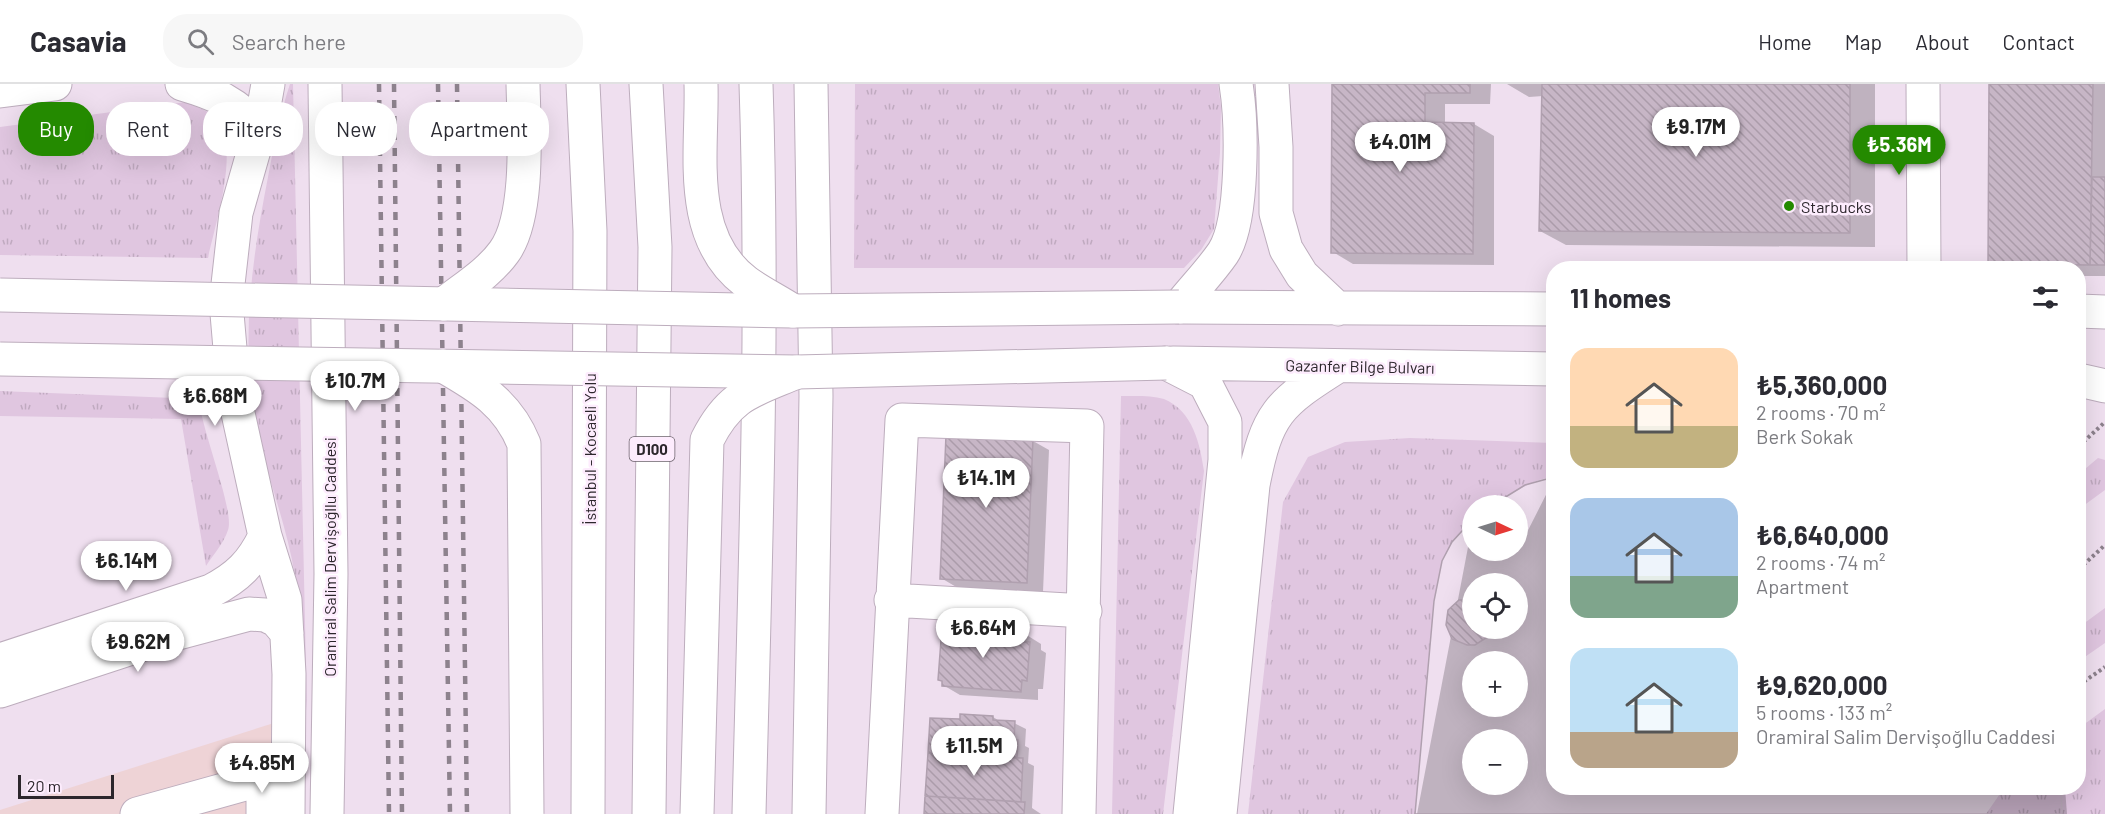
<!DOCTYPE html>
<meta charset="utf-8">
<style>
:root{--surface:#fff;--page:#f7f7f7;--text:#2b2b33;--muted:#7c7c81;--line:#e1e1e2;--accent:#248a00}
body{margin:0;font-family:Barlow,sans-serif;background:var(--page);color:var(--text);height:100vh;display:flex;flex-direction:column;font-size:22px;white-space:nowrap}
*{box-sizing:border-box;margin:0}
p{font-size:20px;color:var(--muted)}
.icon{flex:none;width:33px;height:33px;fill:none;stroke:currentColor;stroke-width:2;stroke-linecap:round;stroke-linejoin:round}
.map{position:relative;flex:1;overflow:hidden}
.details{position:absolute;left:1546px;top:177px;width:540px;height:534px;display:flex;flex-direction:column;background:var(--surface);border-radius:24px;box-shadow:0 6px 24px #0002}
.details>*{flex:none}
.guide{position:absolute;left:18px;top:18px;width:570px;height:54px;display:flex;gap:12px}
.needle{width:39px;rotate:94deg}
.buttons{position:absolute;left:1462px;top:411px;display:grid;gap:12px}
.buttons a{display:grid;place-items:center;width:66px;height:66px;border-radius:50%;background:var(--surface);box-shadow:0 6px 24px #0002;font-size:30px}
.scale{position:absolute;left:18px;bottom:15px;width:96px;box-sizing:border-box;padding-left:6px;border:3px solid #2c262c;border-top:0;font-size:16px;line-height:21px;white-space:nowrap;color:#2c262c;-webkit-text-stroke:4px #fdecfd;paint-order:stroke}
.price{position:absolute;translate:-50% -51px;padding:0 14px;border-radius:21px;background:#fff;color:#222;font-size:20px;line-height:39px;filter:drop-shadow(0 2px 3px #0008)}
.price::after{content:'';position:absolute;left:50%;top:36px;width:18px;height:14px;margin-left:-9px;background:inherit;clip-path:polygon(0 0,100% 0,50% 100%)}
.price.current{background:var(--accent);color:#fff}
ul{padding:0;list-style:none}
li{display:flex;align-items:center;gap:18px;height:150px;padding:0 24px}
li span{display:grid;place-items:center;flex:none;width:168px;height:120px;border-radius:18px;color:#555}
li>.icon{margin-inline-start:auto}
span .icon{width:72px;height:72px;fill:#fffc;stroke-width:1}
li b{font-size:26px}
h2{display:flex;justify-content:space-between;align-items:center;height:72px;padding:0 24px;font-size:26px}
.tag{padding:0 21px;border-radius:24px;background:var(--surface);box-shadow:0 6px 24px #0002;font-size:21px;line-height:54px}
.tag.current{background:var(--accent);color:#fff}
header{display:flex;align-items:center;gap:36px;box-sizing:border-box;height:84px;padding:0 30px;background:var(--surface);border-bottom:2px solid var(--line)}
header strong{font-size:28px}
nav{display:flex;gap:33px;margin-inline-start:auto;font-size:21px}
.search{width:420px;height:54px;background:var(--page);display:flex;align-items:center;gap:15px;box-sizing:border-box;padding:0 21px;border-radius:24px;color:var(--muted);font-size:22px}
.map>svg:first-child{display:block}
</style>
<header>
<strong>Casavia</strong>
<div class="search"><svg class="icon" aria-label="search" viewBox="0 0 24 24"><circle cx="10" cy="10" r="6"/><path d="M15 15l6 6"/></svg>Search here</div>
<nav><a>Home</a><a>Map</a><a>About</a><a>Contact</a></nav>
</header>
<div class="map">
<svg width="2105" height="730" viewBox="0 0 2105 730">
<defs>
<pattern id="grass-tufts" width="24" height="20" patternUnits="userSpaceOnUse" patternTransform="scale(1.5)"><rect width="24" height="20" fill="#e0c6e0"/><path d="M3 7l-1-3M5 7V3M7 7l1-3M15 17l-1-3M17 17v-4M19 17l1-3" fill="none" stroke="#c0aac0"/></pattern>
<pattern id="building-back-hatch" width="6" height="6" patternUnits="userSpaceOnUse" patternTransform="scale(1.5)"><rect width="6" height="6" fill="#c7b6c6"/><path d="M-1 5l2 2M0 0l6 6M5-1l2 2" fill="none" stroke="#ab9caa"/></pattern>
</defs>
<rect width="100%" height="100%" fill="#efdfef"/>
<path fill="#eed3d6" d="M274,639L273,730H0V726Z"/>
<path fill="url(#grass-tufts)" d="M290,0H293L307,628C303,583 302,536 295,492C286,436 263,384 254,328C241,250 253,170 268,93C274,62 280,30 290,0Z
M855,0H1218L1221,23L1220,69L1214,145L1201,166L1184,184H854Z
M186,18C194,23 208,26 215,33C242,60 215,140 208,174L0,171V43Z
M0,307L199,315C201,345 235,427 228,446C224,459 213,471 206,482L181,335L0,332Z
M1121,312C1134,312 1151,311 1164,315C1193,327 1200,360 1204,387L1163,730H1112Z
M1410,354L1554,359V393C1522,396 1506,421 1473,422V435L1452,458L1442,477L1434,517L1415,730H1248L1283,418L1308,373L1345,358Z
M2098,374L2105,376V406L2079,425V390Z
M2105,524V559L2079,577V543Z
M2105,625V730H1986L2004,704H2079V644Z"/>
<path fill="#0003" fill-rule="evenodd" d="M1334,0H1491L1490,20H1445V40H1474L1494,52V181L1353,180L1333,168Z
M1507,0H1875V163L1566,161L1540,147L1543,12L1529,13Z
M1991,0H2105V192H2079V184H1999L1989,179Z
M1033,357L1049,366L1043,508L958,504L941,494Z
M1554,395V704H2065L2067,730H1417L1473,437V466H1518ZM1473,500H1518V544H1473ZM1473,578H1518V622H1473ZM1473,656H1518V700H1473Z
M1025,550L1041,560V566L1046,569L1043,605H1038V616L960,611L943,601Z
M993,633L1001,638L1014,639L1026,645L1025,662L1029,664L1028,679L1034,682L1032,724L1041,730H926L961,637Z"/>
<path fill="url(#building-back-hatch)" stroke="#b0a0af" stroke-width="1.5" fill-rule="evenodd" d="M1332,0H1470V9H1425V38L1474,39L1473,170L1331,169Z
M1542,0H1850V149L1539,147Z
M1989,0H2093L2090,181L1988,180Z
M2092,93H2105V181H2090Z
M946,351L1033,355L1027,499L940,495Z
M1554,393V704H2061L2062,730H1415L1434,517L1442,477L1452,458L1473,435V466H1518V422H1491L1525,401ZM1473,500H1518V544H1492L1489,552L1475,561H1467L1452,555L1446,541L1448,526L1459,516L1473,515ZM1473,578H1518V622H1473ZM1473,656H1518V700H1473Z
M1554,393V704H2061L2062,730H1415L1434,517L1442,477L1452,458L1473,435V466H1518V422H1491L1525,401ZM1473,500H1518V544H1473ZM1473,578H1518V622H1473ZM1473,656H1518V700H1473Z
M942,543L1025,549L1024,558H1030L1027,597L1022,596L1021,608L942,602V597L938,596Z
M960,630L993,632V636L1015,637L1014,656H1018L1017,674L928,669L930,634L960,635Z
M928,669L1023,674L1021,718L925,712Z
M925,712L1025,718L1024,730H924Z"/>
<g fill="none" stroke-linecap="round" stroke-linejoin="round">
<defs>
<path id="minor" d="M1923,0L1924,184
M891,516L1085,527
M137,730L263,695L288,691
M263,730V695
M882,730L902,336L1087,342L1079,730"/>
<path id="major" d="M182,0C216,10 235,18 260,45
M268,0L260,45L236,129L226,218L234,311L265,452L285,516L289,590L288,730
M325,0L331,490L327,730
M1272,0L1276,63V129L1286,165L1302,191L1338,225
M0,7L55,0
M1179,223L1554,225
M1179,223C1193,205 1210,188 1223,169C1244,137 1242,38 1236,0
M2079,227L2105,228
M1166,279L1205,299L1225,338V376L1190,730
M1173,279L1554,285
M2079,296L2105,302
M0,576L211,507C238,493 252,479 265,452
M0,607L174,550L249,530L265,531L276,536L287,549
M749,730C755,487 764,243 756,0
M809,730L816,312L811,0
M1220,730L1253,401C1267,329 1278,320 1338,282"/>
<path id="highway" d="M583,0L590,147L588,730
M646,0L655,163L649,730"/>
</defs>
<use href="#minor" stroke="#bdadbd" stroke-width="35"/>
<use href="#major" stroke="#bdadbd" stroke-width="35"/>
<use href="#highway" stroke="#bdadbd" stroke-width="35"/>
<path stroke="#8c818c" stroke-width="4" stroke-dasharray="3 3" stroke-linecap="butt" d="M2079,362L2105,338
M2079,485L2105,461
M2079,601L2105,583"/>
<use href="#minor" stroke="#fff" stroke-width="33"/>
<use href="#major" stroke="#fff" stroke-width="33"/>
<use href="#highway" stroke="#fff" stroke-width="33"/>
<path stroke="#8d828d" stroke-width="4.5" stroke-dasharray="8 8" stroke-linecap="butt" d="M379,0L389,730
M394,0L402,730
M438,0L450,730
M457,0L467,730"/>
<defs>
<path id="major-bridge" d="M0,211L793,227L1179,223
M0,275L797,288L1166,279"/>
<path id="highway-bridge" d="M701,0C703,66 685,152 746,198C761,209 778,217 793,227
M444,220C464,204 489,189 504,168C530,133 524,44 523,0
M443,282C480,303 508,320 524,360L527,730
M697,730L707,356C730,310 752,307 797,288"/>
</defs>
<use href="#major-bridge" stroke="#bdadbd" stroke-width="35" stroke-linecap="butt"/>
<use href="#highway-bridge" stroke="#bdadbd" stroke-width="35" stroke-linecap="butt"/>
<use href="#major-bridge" stroke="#fff" stroke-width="33"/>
<use href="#highway-bridge" stroke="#fff" stroke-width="33"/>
</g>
<circle fill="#248a00" stroke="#fdecfd" stroke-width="2" cx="1789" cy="122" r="6"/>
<g text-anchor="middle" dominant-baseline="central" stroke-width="5" stroke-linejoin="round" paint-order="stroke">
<rect fill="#fdecfd" stroke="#6b616b" stroke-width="1.5" x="629.5" y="353" width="45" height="24" rx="4.5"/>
<g font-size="15" font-weight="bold" fill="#2c262c">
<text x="652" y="365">D100</text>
</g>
<g font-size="16" fill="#2c262c" stroke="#fdecfd" text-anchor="start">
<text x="1801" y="122">Starbucks</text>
</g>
<g font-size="16" fill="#2c262c" stroke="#fdecfd">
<text transform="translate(1360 282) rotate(1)">Gazanfer Bilge Bulvarı</text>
<text transform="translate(589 365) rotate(-90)">İstanbul - Kocaeli Yolu</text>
<text transform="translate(329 473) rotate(-90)">Oramiral Salim Dervişoğllu Caddesi</text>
</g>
</g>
</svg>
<div class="buttons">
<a><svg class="needle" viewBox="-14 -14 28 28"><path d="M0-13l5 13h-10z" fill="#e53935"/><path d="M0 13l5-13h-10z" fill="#7c7c81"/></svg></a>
<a><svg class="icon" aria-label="locate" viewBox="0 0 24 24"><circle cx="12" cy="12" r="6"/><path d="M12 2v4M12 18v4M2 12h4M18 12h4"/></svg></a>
<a>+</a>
<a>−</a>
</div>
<div class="scale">20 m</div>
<b class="price" style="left:1696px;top:74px">₺9.17M</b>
<b class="price" style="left:1400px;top:89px">₺4.01M</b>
<b class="price current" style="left:1899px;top:92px">₺5.36M</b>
<b class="price" style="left:355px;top:328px">₺10.7M</b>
<b class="price" style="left:215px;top:343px">₺6.68M</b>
<b class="price" style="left:986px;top:425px">₺14.1M</b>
<b class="price" style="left:126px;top:508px">₺6.14M</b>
<b class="price" style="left:983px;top:575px">₺6.64M</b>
<b class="price" style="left:138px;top:589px">₺9.62M</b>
<b class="price" style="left:974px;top:693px">₺11.5M</b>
<b class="price" style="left:262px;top:710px">₺4.85M</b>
<div class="guide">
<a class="tag current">Buy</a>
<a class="tag">Rent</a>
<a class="tag">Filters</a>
<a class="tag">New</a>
<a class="tag">Apartment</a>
</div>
<section class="details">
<h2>11 homes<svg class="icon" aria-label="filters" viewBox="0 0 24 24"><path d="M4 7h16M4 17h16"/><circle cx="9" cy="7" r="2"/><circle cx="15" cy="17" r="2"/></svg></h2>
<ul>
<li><span style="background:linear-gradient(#ffd9b3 65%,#c2b280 0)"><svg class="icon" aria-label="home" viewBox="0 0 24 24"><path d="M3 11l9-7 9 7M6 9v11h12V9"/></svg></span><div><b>₺5,360,000</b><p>2 rooms · 70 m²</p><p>Berk Sokak</p></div></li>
<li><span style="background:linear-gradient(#a9c7e8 65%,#7fa58c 0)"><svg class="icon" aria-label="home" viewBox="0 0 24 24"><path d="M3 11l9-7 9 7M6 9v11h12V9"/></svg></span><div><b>₺6,640,000</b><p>2 rooms · 74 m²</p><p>Apartment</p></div></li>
<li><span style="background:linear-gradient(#bfe0f5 70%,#b9a48a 0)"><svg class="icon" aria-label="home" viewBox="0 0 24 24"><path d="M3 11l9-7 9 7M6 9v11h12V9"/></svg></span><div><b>₺9,620,000</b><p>5 rooms · 133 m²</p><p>Oramiral Salim Dervişoğllu Caddesi</p></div></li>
</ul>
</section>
</div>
